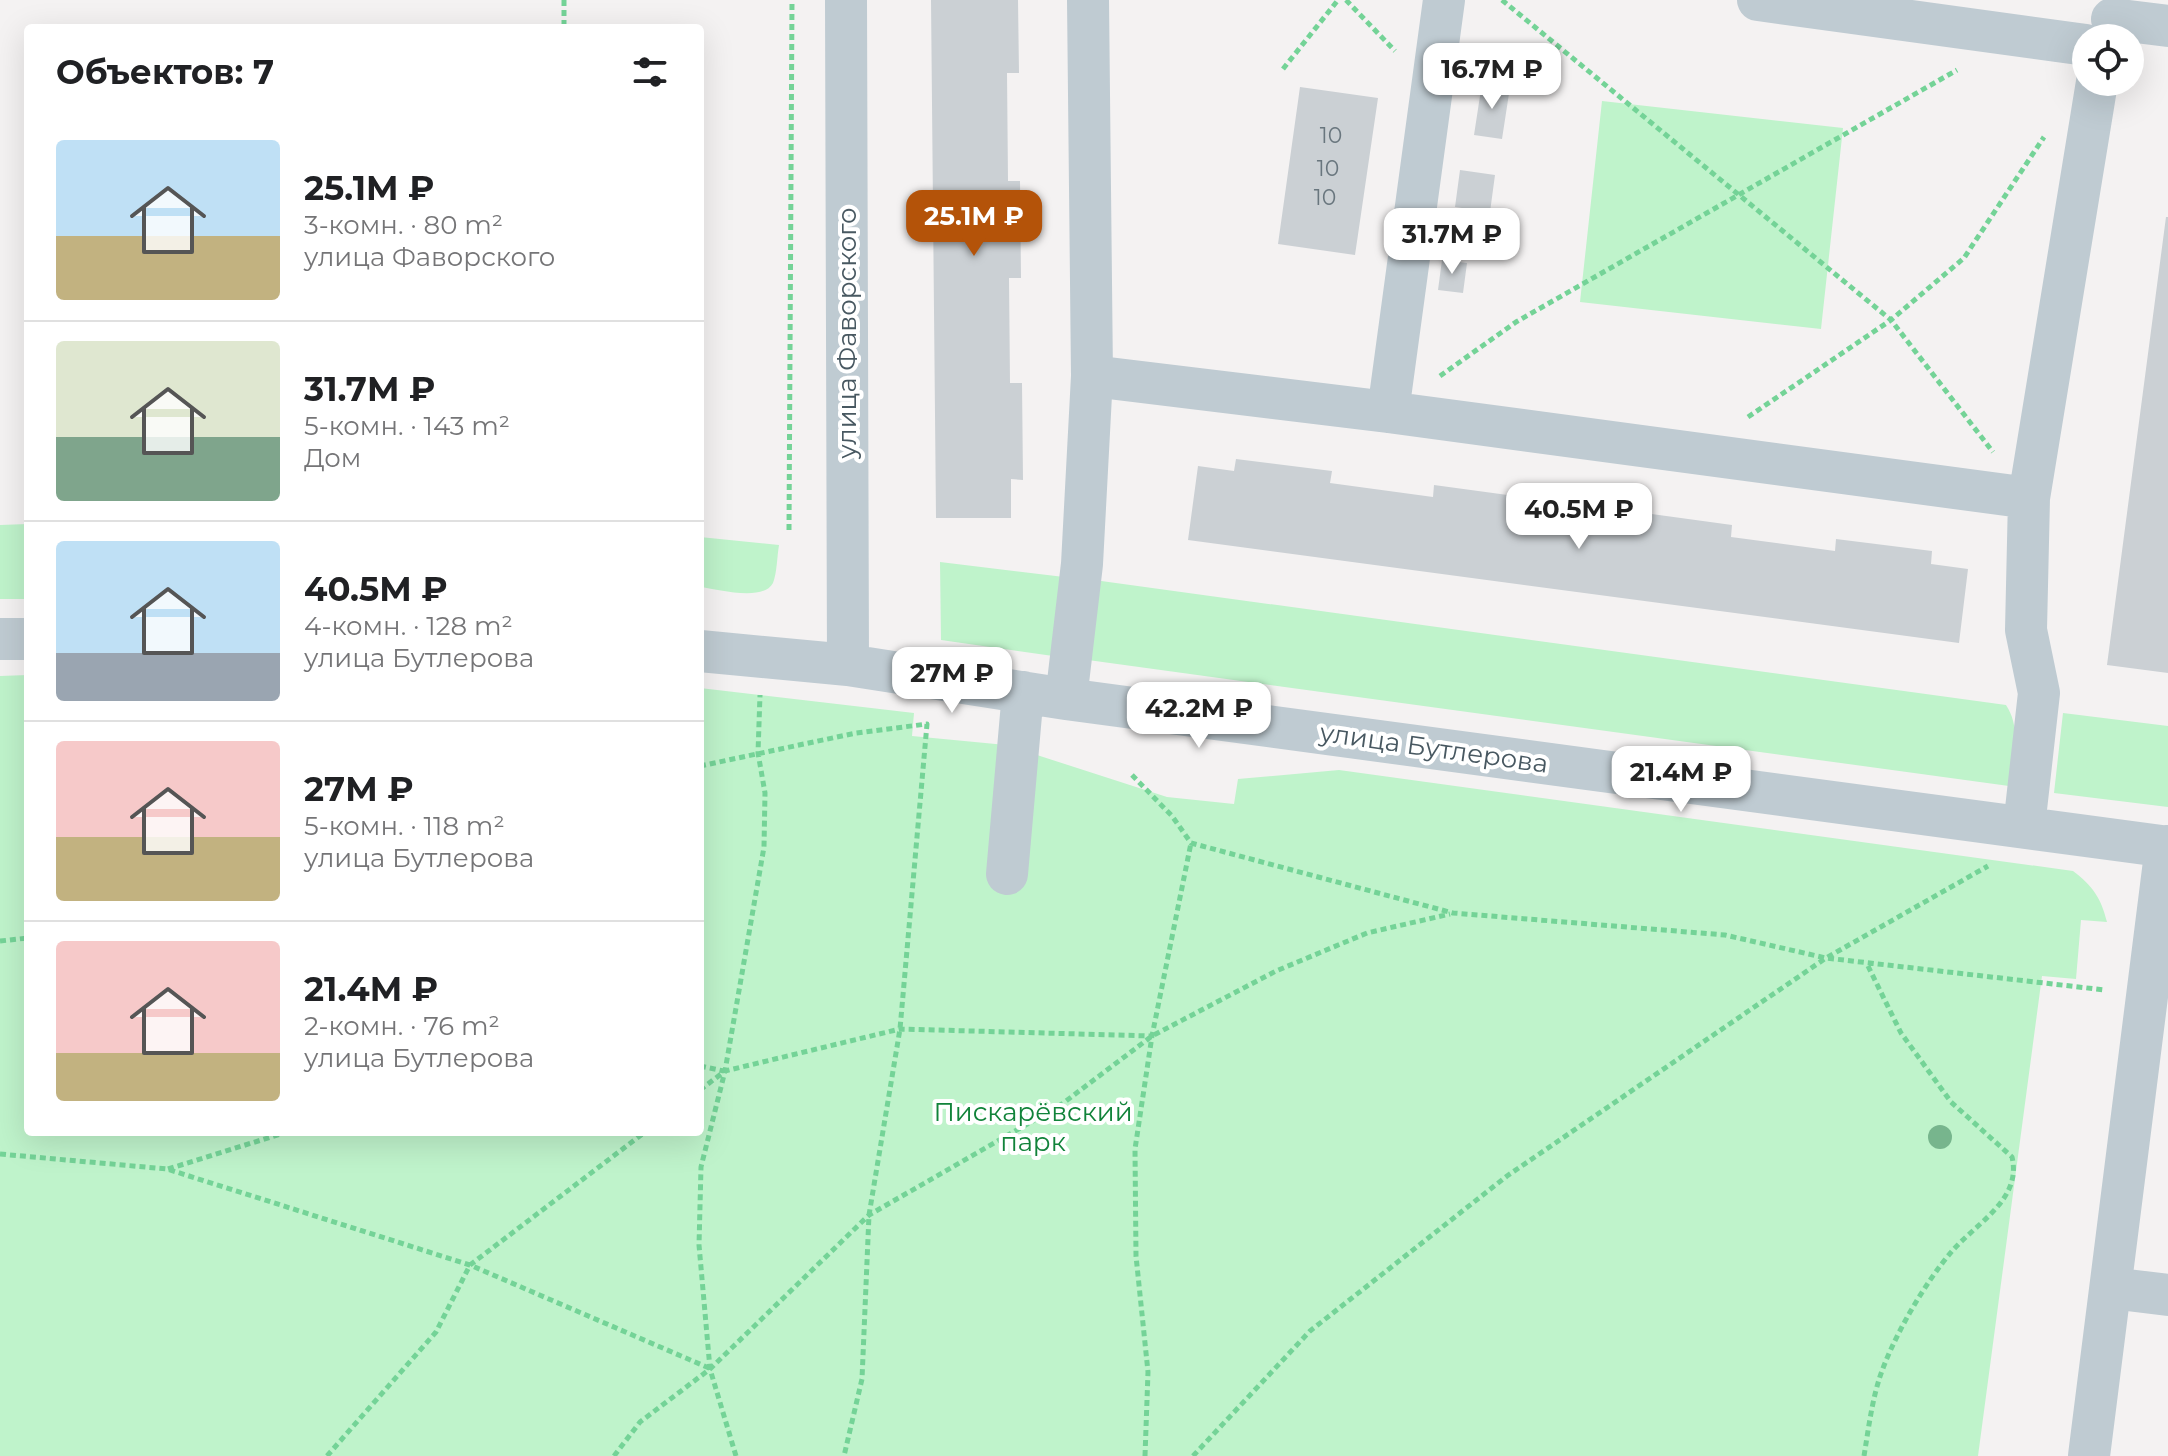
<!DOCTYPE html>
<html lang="ru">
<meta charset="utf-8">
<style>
:root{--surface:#fff;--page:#f6f6f6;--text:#202124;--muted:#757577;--line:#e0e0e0;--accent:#b45309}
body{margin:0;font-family:Montserrat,sans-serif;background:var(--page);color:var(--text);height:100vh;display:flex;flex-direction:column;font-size:30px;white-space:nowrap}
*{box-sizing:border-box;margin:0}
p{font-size:26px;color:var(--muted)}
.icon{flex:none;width:44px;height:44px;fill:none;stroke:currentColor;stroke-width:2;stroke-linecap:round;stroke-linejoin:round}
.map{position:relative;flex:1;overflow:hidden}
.sheet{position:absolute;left:24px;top:24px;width:680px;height:1112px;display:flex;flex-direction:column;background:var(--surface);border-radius:8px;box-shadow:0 8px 32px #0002}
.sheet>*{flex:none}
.tools{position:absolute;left:2072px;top:24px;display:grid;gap:16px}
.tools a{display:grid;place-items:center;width:72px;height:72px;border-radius:50%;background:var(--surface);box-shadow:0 8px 32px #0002;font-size:40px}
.price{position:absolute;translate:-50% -68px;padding:0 18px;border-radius:16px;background:#fff;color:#222;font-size:26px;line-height:52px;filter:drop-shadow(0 2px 4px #0008)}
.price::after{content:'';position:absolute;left:50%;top:48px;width:24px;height:18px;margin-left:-12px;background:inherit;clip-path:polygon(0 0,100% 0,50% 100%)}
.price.active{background:var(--accent);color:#fff}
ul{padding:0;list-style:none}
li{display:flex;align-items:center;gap:24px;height:200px;padding:0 32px}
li+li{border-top:2px solid var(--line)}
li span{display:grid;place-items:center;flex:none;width:224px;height:160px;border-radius:8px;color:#555}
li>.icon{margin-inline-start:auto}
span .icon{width:96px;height:96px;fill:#fffc;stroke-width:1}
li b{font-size:34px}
h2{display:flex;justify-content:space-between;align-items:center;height:96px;padding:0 32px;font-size:34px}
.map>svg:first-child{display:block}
</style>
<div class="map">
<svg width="2168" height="1456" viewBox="0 0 2168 1456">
<rect width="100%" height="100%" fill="#f4f2f2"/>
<path fill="#bff3cb" d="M1602,101L1843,128L1821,329L1580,302Z
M28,524V599H0V525Z
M700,537L779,545C777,557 777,573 773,583C763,602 717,589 700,587Z
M940,562L1064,577L1053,656L941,640Z
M1094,580L2006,705C2022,729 2013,759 2009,786L1088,660Z
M28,675V1132H700V688L914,713L912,736L1006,745L1167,797L1234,804L1238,779L1339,770L2073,871C2093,886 2101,898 2107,922L2081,920L2076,979L2042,976L1978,1456H0V676Z
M2063,713L2168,726V807L2054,793Z"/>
<path fill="#cbd0d4" d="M931,0H1018L1019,73H1007L1008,181H1020L1021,278H1009L1010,383H1022L1023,480L1011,479V518H936Z
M1482,83L1510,87L1502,139L1474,135Z
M1300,87L1378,98L1355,255L1278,244Z
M1460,170L1495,175L1490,212L1455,207Z
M2166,217H2168V673L2107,665Z
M1442,260L1467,263L1463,293L1438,290Z
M1236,459L1332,471L1330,483L1433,497L1434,485L1529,498L1528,510L1635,524L1637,512L1732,525L1731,537L1835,551L1836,539L1932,551L1931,564L1968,569L1959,643L1188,540L1198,466L1234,471Z"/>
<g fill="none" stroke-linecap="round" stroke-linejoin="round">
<path stroke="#74d397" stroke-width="5" stroke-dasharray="6 4" stroke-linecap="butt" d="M564,0V28
M1346,0L1395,51
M1502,0L1891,320L1993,452
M1283,69L1338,0
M1440,376L1516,322L1957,70
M1748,417L1891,320L1964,258L2044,137
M789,530L792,0
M700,766L856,733L927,724L900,1029L869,1215L862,1379L844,1456
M1132,775L1172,816L1191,843L1453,913L1725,935L1826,958L2105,990
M0,941L28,938
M700,1066L724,1071
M700,1090L725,1071L900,1029L1151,1036
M0,1154L167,1169L470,1265L709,1368
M168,1169L287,1132
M327,1456L436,1332L470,1265L645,1132
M614,1456L640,1422L710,1369L869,1215L1062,1104L1152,1036L1276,971L1367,933L1450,914
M736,1456L710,1369L699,1245L701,1167L725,1071L764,847L765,793L758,753L760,695
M1145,1456L1148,1372L1136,1256L1135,1149L1152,1036L1191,843
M1193,1456L1310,1331L1507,1176L1826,958L1988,866
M1864,1456C1868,1432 1871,1407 1878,1383C1890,1342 1925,1282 1953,1250C1978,1222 2022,1199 2012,1157L1951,1102L1901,1033L1867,964"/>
<path stroke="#bfcbd2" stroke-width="42" d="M846,0L848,665
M1758,0L2086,45
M2112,19L2168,26
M1092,376L1388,412L2029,498
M1388,412L1444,0
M0,639H28
M700,651L848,665L1066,699L2168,847
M1066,699L1082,564L1092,376L1088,0
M2024,827L2039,693L2026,630L2029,498L2097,82
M1007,874L1023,692
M2111,1288L2168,1295
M2089,1456L2166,846"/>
</g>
<circle fill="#77b58d" cx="1940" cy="1137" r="12"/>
<g text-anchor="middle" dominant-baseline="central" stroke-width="8" stroke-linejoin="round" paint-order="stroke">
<g font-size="22" fill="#69767e">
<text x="1331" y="135">10</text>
<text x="1328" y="168">10</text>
<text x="1325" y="197">10</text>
</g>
<g font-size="26" fill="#485861" stroke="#fff">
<text transform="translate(847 333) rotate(-90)">улица Фаворского</text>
<text transform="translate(1434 748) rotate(8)">улица Бутлерова</text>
</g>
<g font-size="26" fill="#11833a" stroke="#fff">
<text x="1033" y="1112">Пискарёвский<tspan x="1033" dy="30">парк</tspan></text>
</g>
</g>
</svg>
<div class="tools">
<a><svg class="icon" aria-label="locate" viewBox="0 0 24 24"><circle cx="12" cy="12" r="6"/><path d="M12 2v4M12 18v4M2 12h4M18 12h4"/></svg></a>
</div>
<b class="price" style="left:1492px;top:111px">16.7M ₽</b>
<b class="price active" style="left:974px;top:258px">25.1M ₽</b>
<b class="price" style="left:1452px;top:276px">31.7M ₽</b>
<b class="price" style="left:1579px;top:551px">40.5M ₽</b>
<b class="price" style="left:952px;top:715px">27M ₽</b>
<b class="price" style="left:1199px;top:750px">42.2M ₽</b>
<b class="price" style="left:1681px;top:814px">21.4M ₽</b>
<section class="sheet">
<h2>Объектов: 7<svg class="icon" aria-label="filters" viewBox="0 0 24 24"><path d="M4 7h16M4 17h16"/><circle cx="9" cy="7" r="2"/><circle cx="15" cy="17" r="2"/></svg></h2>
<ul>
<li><span style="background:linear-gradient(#bfe0f5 60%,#c2b280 0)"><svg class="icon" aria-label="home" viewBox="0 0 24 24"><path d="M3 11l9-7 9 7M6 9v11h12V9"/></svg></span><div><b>25.1M ₽</b><p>3-комн. · 80 m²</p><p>улица Фаворского</p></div></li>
<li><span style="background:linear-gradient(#dfe7d0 60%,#7fa58c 0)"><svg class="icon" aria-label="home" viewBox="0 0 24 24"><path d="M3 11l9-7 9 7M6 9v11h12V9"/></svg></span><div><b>31.7M ₽</b><p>5-комн. · 143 m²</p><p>Дом</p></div></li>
<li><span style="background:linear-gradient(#bfe0f5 70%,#9aa5b1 0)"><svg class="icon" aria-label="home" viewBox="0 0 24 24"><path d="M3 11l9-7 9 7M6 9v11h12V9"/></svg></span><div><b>40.5M ₽</b><p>4-комн. · 128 m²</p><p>улица Бутлерова</p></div></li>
<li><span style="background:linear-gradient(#f6c9c9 60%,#c2b280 0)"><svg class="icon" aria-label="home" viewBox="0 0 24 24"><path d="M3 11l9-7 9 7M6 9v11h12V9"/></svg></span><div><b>27M ₽</b><p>5-комн. · 118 m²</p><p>улица Бутлерова</p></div></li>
<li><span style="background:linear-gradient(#f6c9c9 70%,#c2b280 0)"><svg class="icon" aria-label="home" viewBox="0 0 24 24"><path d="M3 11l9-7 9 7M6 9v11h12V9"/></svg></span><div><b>21.4M ₽</b><p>2-комн. · 76 m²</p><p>улица Бутлерова</p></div></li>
</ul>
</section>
</div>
